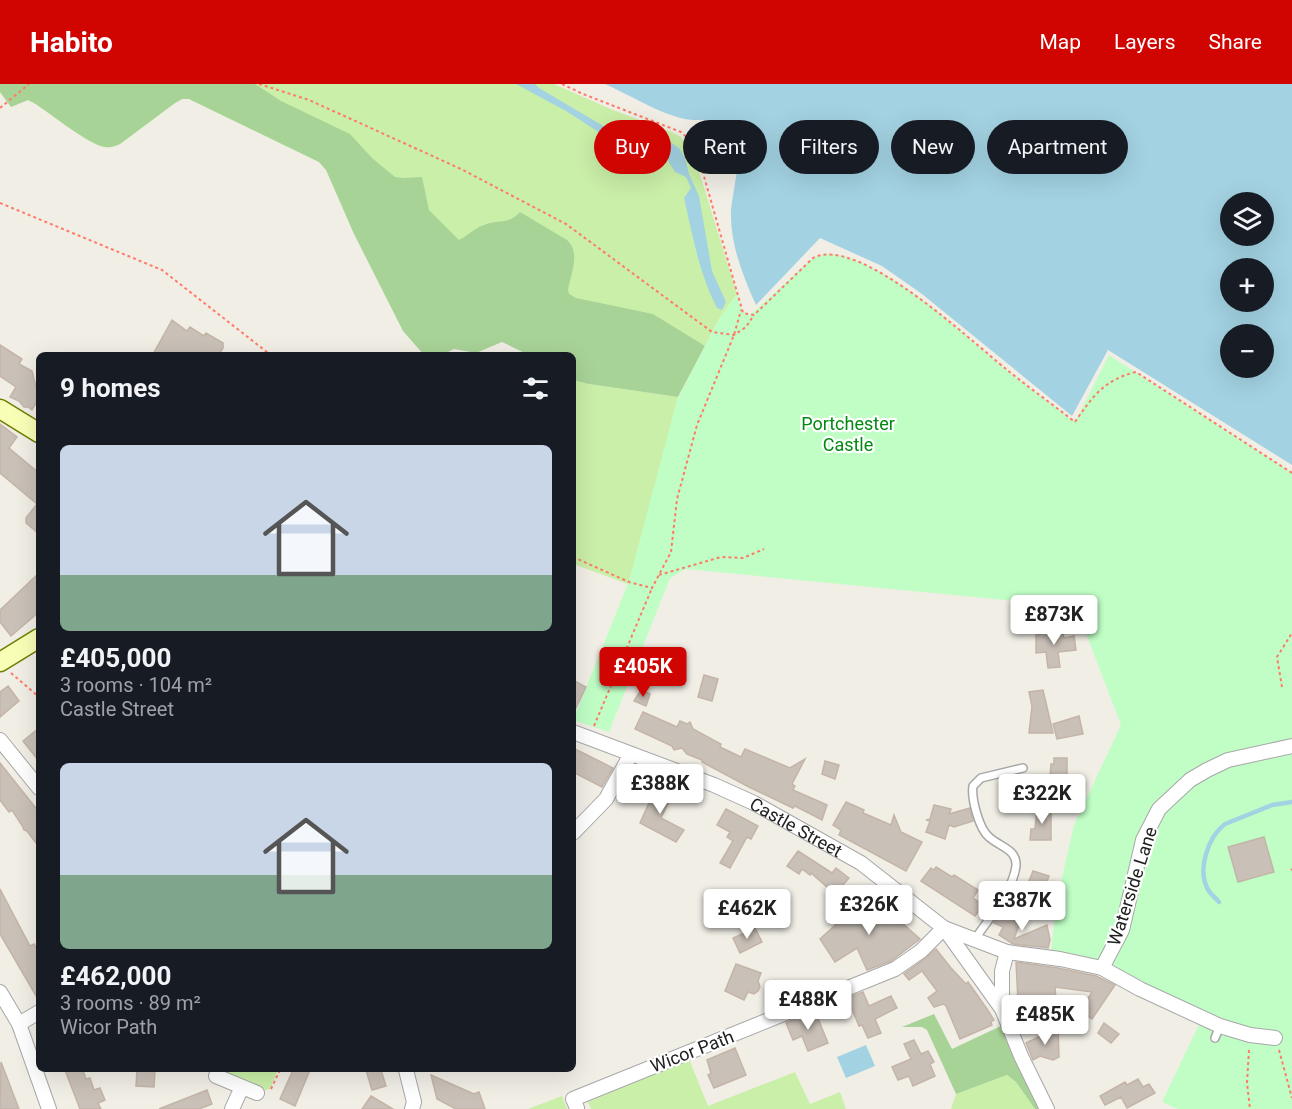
<!DOCTYPE html>
<meta charset="utf-8">
<style>
:root{--surface:#171b24;--page:#20242c;--text:#f1f3f6;--muted:#9ea1a6;--accent:#d00400}
body{margin:0;font-family:Roboto,sans-serif;background:var(--page);color:var(--text);height:100vh;display:flex;flex-direction:column;font-size:22px;white-space:nowrap}
*{box-sizing:border-box;margin:0}
p{font-size:20px;color:var(--muted)}
.icon{flex:none;width:33px;height:33px;fill:none;stroke:currentColor;stroke-width:2;stroke-linecap:round;stroke-linejoin:round}
.map{position:relative;flex:1;overflow:hidden}
.side{position:absolute;left:36px;top:268px;width:540px;height:720px;display:flex;flex-direction:column;background:var(--surface);border-radius:9px;box-shadow:0 6px 24px #0002}
.side>*{flex:none}
.top-card{position:absolute;left:594px;top:36px;width:570px;height:54px;display:flex;gap:12px}
.buttons{position:absolute;left:1220px;top:108px;display:grid;gap:12px}
.buttons a{display:grid;place-items:center;width:54px;height:54px;border-radius:50%;background:var(--surface);box-shadow:0 6px 24px #0002;font-size:30px}
.price{position:absolute;translate:-50% -51px;padding:0 14px;border-radius:6px;background:#fff;color:#222;font-size:20px;line-height:39px;filter:drop-shadow(0 2px 3px #0008)}
.price::after{content:'';position:absolute;left:50%;top:36px;width:18px;height:14px;margin-left:-9px;background:inherit;clip-path:polygon(0 0,100% 0,50% 100%)}
.price.selected{background:var(--accent);color:#fff}
ul{padding:0;list-style:none}
li{display:grid;align-content:center;gap:12px;height:318px;padding:0 24px}
li span{display:grid;place-items:center;height:186px;border-radius:9px;color:#555}
li>.icon{margin-inline-start:auto}
span .icon{width:108px;height:108px;fill:#fffc;stroke-width:1}
li b{font-size:26px}
h2{display:flex;justify-content:space-between;align-items:center;height:72px;padding:0 24px;font-size:26px}
.pill{padding:0 21px;border-radius:27px;background:var(--surface);box-shadow:0 6px 24px #0002;font-size:21px;line-height:54px}
.pill.selected{background:var(--accent);color:#fff}
header{display:flex;align-items:center;gap:36px;box-sizing:border-box;height:84px;padding:0 30px;background:var(--accent);color:#fff}
header strong{font-size:28px}
nav{display:flex;gap:33px;margin-inline-start:auto;font-size:21px}
.map>svg:first-child{display:block}
</style>
<header>
<strong>Habito</strong>
<nav><a>Map</a><a>Layers</a><a>Share</a></nav>
</header>
<div class="map">
<svg width="1292" height="1025" viewBox="0 0 1292 1025">
<rect width="100%" height="100%" fill="#f1eee6"/>
<path fill="#caefa8" d="M0,0H554L613,26L672,48L681,53L694,71L737,210L719,235L705,262L589,300L678,313L649,433L628,500L573,480V272L326,86L319,78L189,15H182L175,19L120,60C115,62 111,64 105,63C89,61 50,29 34,19L28,16L11,23L0,8Z
M689,975L708,1022L795,988L810,1020L840,1008L846,1025H591L588,1018Z
M222,986H278L270,1005L261,1007L225,990Z
M1007,991L1016,998L1035,1025H951L956,1010Z
M562,1012L567,1025H528Z"/>
<path fill="#a8d397" d="M0,0H255L281,17L350,50L372,74L395,93L403,94L422,93L429,126L459,156C467,152 475,144 484,141C498,135 509,141 520,128L567,156C581,169 571,189 568,206L569,210L576,214L653,230L705,262L678,313L589,300L573,296V272L529,271L502,258L476,269L454,265L442,271H424L403,247L354,150L326,86L319,78L189,15H182L175,19L120,60C115,62 111,64 105,63C89,61 50,29 34,19L28,16L11,23L0,8Z
M934,930L952,965L1003,941L1042,1025H1035L1016,998L1007,991L956,1010L927,946L922,943H902Z"/>
<path fill="#c0fec6" d="M826,170C882,171 963,250 1005,285C1028,303 1052,320 1075,338L1109,271L1292,389V1025H1178L1162,1018L1204,930L1142,901L1106,877L1051,868L1057,815L1074,741L1121,641L1076,523L686,485L670,494L609,648L573,636L629,497L677,316L719,235L737,210L741,226L750,231L813,174Z"/>
<path fill="#a3d2e2" fill-rule="evenodd" d="M516,0H535L539,4L605,43L621,50L670,58L679,64L685,74L689,90L699,112L712,187L726,218L722,226L717,224C699,189 693,153 684,114L691,104L686,93L675,88L662,67L611,56L566,27Z
M605,0H1292V381L1108,266L1072,332L922,210L882,182L820,154L756,221C743,192 730,160 731,128C732,109 745,62 734,46C724,33 699,38 685,35C660,30 630,11 605,0ZM1230,118H1263V152H1230ZM1230,184H1263V218H1230ZM1263,250V284H1230V250Z
M866,961L875,982L846,994L837,973Z"/>
<g fill="none" stroke-linecap="round" stroke-linejoin="round">
<path stroke="#a3d2e2" stroke-width="4.5" d="M1219,818C1216,814 1211,811 1209,807C1196,787 1208,753 1225,740L1272,721L1292,718"/>
</g>
<path fill="#c9c0b8" stroke="#c4b4a7" stroke-width="1.5" d="M172,236L187,247L190,243L204,252L206,249L223,259V264L218,272H152Z
M0,261L22,275L19,280L32,287L36,303L39,302V314L32,326L28,323H24L19,317L10,313L16,303L0,292Z
M0,340L17,353L9,364L39,389V450L26,439V434L37,420L0,389Z
M39,489V528L11,552L0,538V526Z
M1062,544L1064,554L1074,552L1076,566L1058,568L1060,583L1048,584L1046,568L1036,569V551Z
M704,591L718,595L712,617L698,613Z
M573,596L586,603L573,630Z
M8,602L19,617L0,633V608Z
M641,606L650,610L646,622L634,617Z
M1043,606L1053,649H1029L1032,622L1029,608Z
M643,628L677,643L680,637L687,640L690,638L693,645L721,660L720,663L741,673L745,665L790,684L805,675L792,700L795,702L793,706L827,721L822,736L795,722L793,724L749,703L702,678V676L687,670L682,664L674,666L672,662L635,645Z
M1079,632L1083,650L1057,655L1053,640Z
M39,644V677L23,657Z
M573,664L613,684L602,703L573,688Z
M1054,674H1067V712L1046,711L1045,694H1050L1051,680H1054Z
M825,677L839,681L835,695L822,690Z
M0,679L39,728V763L27,747L24,746L23,743L12,726L9,728L0,716Z
M657,701L668,704L665,711L671,713L661,734L684,746L676,758L640,739Z
M846,718L864,726L863,729L891,741L894,731L901,748L922,758L906,787L839,751L841,746L833,741Z
M934,721L951,725L949,730L970,724L973,737L954,743L949,741L945,755L926,748L930,737L926,736L930,735Z
M1037,724H1051V756H1030L1031,745H1035Z
M726,725L758,742L751,755L747,753L730,784L720,779L733,757L727,753L730,748L717,741Z
M1264,753L1274,788L1238,798L1228,763Z
M798,767L832,789L836,784L849,794L835,810L811,789L810,791L802,785L799,790L787,782Z
M936,783L952,793L954,791L978,806L973,814L983,821L975,832L921,797L931,784L934,786Z
M1033,787L1049,792L1045,803L1029,797Z
M0,805L30,862L34,860L39,869V917L0,850Z
M868,812L885,825L883,830L892,835L894,832L920,855L891,877L867,886L857,864L835,878L820,855Z
M1002,826L1019,833L1016,840L1019,841L1014,855L1047,841L1050,856L1048,864L1013,860L999,851L1003,843L994,839Z
M755,844L762,858L740,869L733,854Z
M936,865L951,884L966,900L968,898L987,925L994,936L991,938L992,941L960,955L946,922L943,920L934,923L928,914L937,907L922,887L909,896L904,890L926,874Z
M1016,878L1058,884L1096,892L1115,901L1092,935L1080,927L1092,908L1055,903L1056,916L1018,917Z
M736,880L761,889L758,897L760,903L758,907L754,910L748,908L744,916L725,907Z
M863,908L869,922L891,912L897,924L875,935L881,949L868,954L862,941L859,942L851,923L846,924L842,916Z
M815,927L828,959L808,967L802,952L793,956L786,939Z
M1104,939L1119,950L1111,959L1098,949Z
M1058,944L1059,973L1053,976L1040,972L1033,976L1026,959Z
M914,956L921,970L928,967L934,978L930,980L935,992L913,1002L909,992L898,996L892,983L911,975L904,960Z
M735,964L746,991L714,1004L708,991L711,989L707,976Z
M1,978L19,1025H0Z
M65,986H83L86,995L90,994L94,1006L100,1004L105,1016L98,1019L101,1025H80Z
M137,986H155L154,1003L136,1002Z
M293,986H310L295,1022L280,1015Z
M366,986H381L386,1002L372,1006Z
M431,991L474,1010L479,1008L485,1025H456L437,1015Z
M1138,995L1143,1003L1149,1000L1155,1009L1127,1024L1121,1013L1105,1021L1100,1012L1125,998L1127,1001Z
M207,1006L212,1020L199,1025H159Z
M371,1012L393,1025H362Z"/>
<g fill="none" stroke-linecap="round" stroke-linejoin="round">
<defs>
<path id="lane" d="M975,855C988,836 1013,806 1016,782C1017,765 1000,763 989,753C979,745 971,714 973,702L981,694L1023,684
M1215,954L1220,942"/>
<g id="street">
<path id="s1" d="M573,648L714,701L754,719L861,779L944,844L1007,868L1060,875L1102,884L1140,905L1220,942L1250,951L1275,954"/>
<path d="M0,656L39,704"/>
<path d="M573,749L606,715L631,670"/>
<path d="M1102,884L1122,846L1143,756L1159,725L1190,696L1207,686L1228,676L1292,662"/>
<path d="M0,908L19,940L49,1025"/>
<path d="M1002,923V887L1007,868"/>
<path d="M19,940L39,928"/>
<path d="M406,986L414,1018L412,1025"/>
<path d="M216,992L257,1009"/>
<path d="M577,1024L573,1015L895,885L921,867L944,844L1002,925L1021,972L1047,1025"/>
<path d="M232,1025L242,1003"/>
</g>
<path id="secondary" d="M0,325L39,349
M0,578L39,554"/>
</defs>
<use href="#lane" stroke="#a7a7a7" stroke-width="10"/>
<use href="#street" stroke="#a7a7a7" stroke-width="16"/>
<use href="#secondary" stroke="#6e7e00" stroke-width="21"/>
<path stroke="#ff7b69" stroke-width="2" stroke-dasharray="3 3" stroke-linecap="butt" d="M259,0L309,16L461,85L566,140L712,248L734,251L746,243L754,231
M562,0L583,10L681,48L690,56L697,68L743,229L754,231L813,174C858,150 971,257 1006,285C1028,303 1052,320 1075,338C1092,313 1105,295 1136,288L1292,389
M0,24L29,0
M0,119L162,186L272,272
M573,473L629,498L652,504L671,468L677,415L697,341L734,251L741,226
M659,491L721,473L743,474L764,465
M11,589L39,613
M1282,603L1277,573L1292,549
M594,642L652,504
M1291,785L1292,786
M1249,966L1247,999L1250,1025
M1279,966L1292,1014
M271,1005L280,986"/>
<use href="#lane" stroke="#fff" stroke-width="7"/>
<use href="#street" stroke="#fff" stroke-width="14"/>
<use href="#secondary" stroke="#f9feb7" stroke-width="18"/>
</g>
<g text-anchor="middle" dominant-baseline="central" stroke-width="4.5" stroke-linejoin="round" paint-order="stroke">
<g font-size="18" fill="#038911" stroke="#fff">
<text x="848" y="339">Portchester<tspan x="848" dy="21">Castle</tspan></text>
</g>
<g font-size="18" fill="#202020" stroke="#fff">
<text stroke="none"><textPath href="#s1" startOffset="243">Castle Street</textPath></text>
<text transform="translate(1132 802) rotate(-72)">Waterside Lane</text>
<text transform="translate(692 967) rotate(-21)">Wicor Path</text>
</g>
</g>
</svg>
<div class="buttons">
<a><svg class="icon" aria-label="layers" viewBox="0 0 24 24"><path d="M12 4l9 5-9 5-9-5zM3 14l9 5 9-5"/></svg></a>
<a>+</a>
<a>−</a>
</div>
<b class="price" style="left:1054px;top:562px">£873K</b>
<b class="price selected" style="left:643px;top:614px">£405K</b>
<b class="price" style="left:660px;top:731px">£388K</b>
<b class="price" style="left:1042px;top:741px">£322K</b>
<b class="price" style="left:1022px;top:848px">£387K</b>
<b class="price" style="left:869px;top:852px">£326K</b>
<b class="price" style="left:747px;top:856px">£462K</b>
<b class="price" style="left:808px;top:947px">£488K</b>
<b class="price" style="left:1045px;top:962px">£485K</b>
<div class="top-card">
<a class="pill selected">Buy</a>
<a class="pill">Rent</a>
<a class="pill">Filters</a>
<a class="pill">New</a>
<a class="pill">Apartment</a>
</div>
<section class="side">
<h2>9 homes<svg class="icon" aria-label="filters" viewBox="0 0 24 24"><path d="M4 7h16M4 17h16"/><circle cx="9" cy="7" r="2"/><circle cx="15" cy="17" r="2"/></svg></h2>
<ul>
<li><span style="background:linear-gradient(#c9d6e8 70%,#7fa58c 0)"><svg class="icon" aria-label="home" viewBox="0 0 24 24"><path d="M3 11l9-7 9 7M6 9v11h12V9"/></svg></span><div><b>£405,000</b><p>3 rooms · 104 m²</p><p>Castle Street</p></div></li>
<li><span style="background:linear-gradient(#c9d6e8 60%,#7fa58c 0)"><svg class="icon" aria-label="home" viewBox="0 0 24 24"><path d="M3 11l9-7 9 7M6 9v11h12V9"/></svg></span><div><b>£462,000</b><p>3 rooms · 89 m²</p><p>Wicor Path</p></div></li>
</ul>
</section>
</div>
